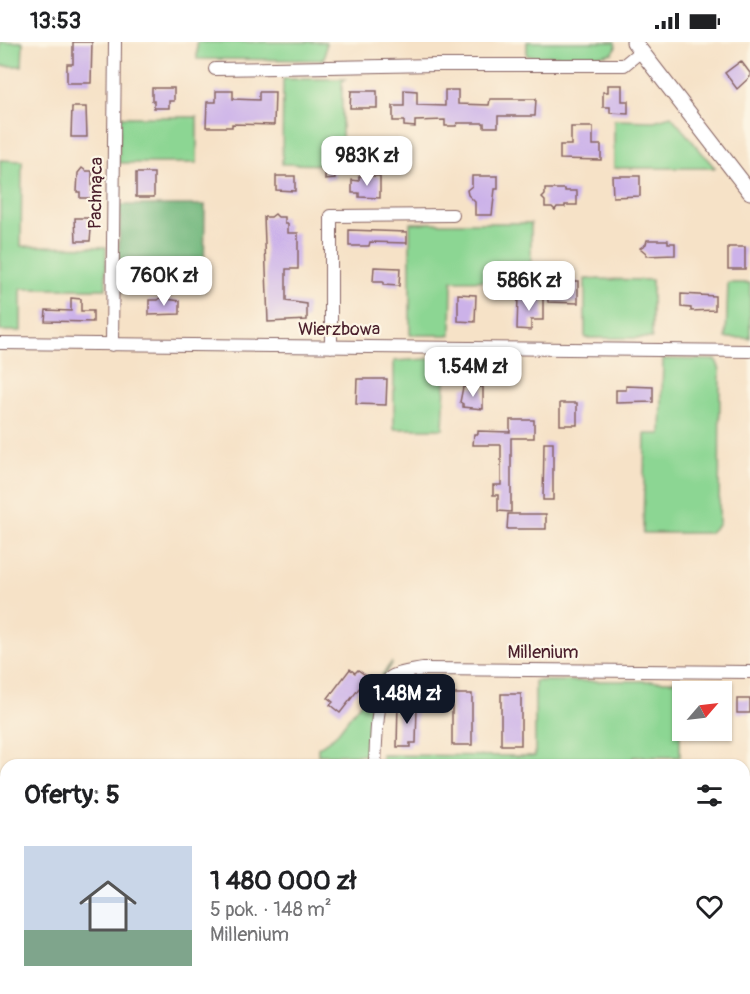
<!DOCTYPE html>
<html lang="pl">
<meta charset="utf-8">
<style>
:root{--surface:#fff;--page:#f6f6f6;--text:#202124;--muted:#757577;--line:#e0e0e0;--accent:#111827}
body{margin:0;font-family:Pangolin,sans-serif;background:var(--page);color:var(--text);height:100vh;display:flex;flex-direction:column;font-size:22px;white-space:nowrap}
*{box-sizing:border-box;margin:0}
p{font-size:20px;color:var(--muted)}
.icon{flex:none;width:33px;height:33px;fill:none;stroke:currentColor;stroke-width:2;stroke-linecap:round;stroke-linejoin:round}
.map{position:relative;flex:1;overflow:hidden}
.side{position:absolute;left:0px;top:717px;width:750px;height:236px;display:flex;flex-direction:column;background:var(--surface);border-radius:18px 18px 0 0;box-shadow:0 2px 4px #0004}
.side>*{flex:none}
.needle{width:39px;rotate:62deg}
.tools{position:absolute;left:672px;top:639px;display:grid;gap:12px}
.tools a{display:grid;place-items:center;width:60px;height:60px;border-radius:0px;background:var(--surface);box-shadow:0 2px 4px #0004;font-size:30px}
.price{position:absolute;translate:-50% -51px;padding:0 14px;border-radius:12px;background:#fff;color:#222;font-size:20px;line-height:39px;filter:drop-shadow(0 2px 3px #0008)}
.price::after{content:'';position:absolute;left:50%;top:36px;width:18px;height:14px;margin-left:-9px;background:inherit;clip-path:polygon(0 0,100% 0,50% 100%)}
.price.active{background:var(--accent);color:#fff}
ul{padding:0;list-style:none}
li{display:flex;align-items:center;gap:18px;height:150px;padding:0 24px}
li+li{border-top:2px solid var(--line)}
li span{display:grid;place-items:center;flex:none;width:168px;height:120px;border-radius:0px;color:#555}
li>.icon{margin-inline-start:auto}
span .icon{width:72px;height:72px;fill:#fffc;stroke-width:1}
li b{font-size:26px}
h2{display:flex;justify-content:space-between;align-items:center;height:72px;padding:0 24px;font-size:26px}
.status{display:flex;justify-content:space-between;align-items:center;height:42px;padding:0 30px;background:var(--surface);direction:ltr}
.status svg{height:16px;fill:currentColor}
.map>svg:first-child{display:block}
</style>
<div class="status"><b>13:53</b><svg viewBox="0 0 49 12"><path d="M0 12V9h3v3zM5 12V6h3v6zM10 12V3h3v9zM15 12V0h3v12zM26 1h20v11H26zM47 4h2v5h-2z"/></svg></div>
<div class="map">
<svg width="750" height="952" viewBox="0 0 750 952">
<rect width="100%" height="100%" fill="#fcf5e5"/>
<filter id="ink" filterUnits="userSpaceOnUse"><feTurbulence type="fractalNoise" baseFrequency=".0167" numOctaves="2"/><feDisplacementMap in="SourceGraphic" scale="12" xChannelSelector="R" yChannelSelector="G"/><feConvolveMatrix kernelMatrix="1 2 1 2 8 2 1 2 1" color-interpolation-filters="sRGB"/></filter>
<filter id="wash" filterUnits="userSpaceOnUse"><feTurbulence type="fractalNoise" baseFrequency=".008" numOctaves="4" result="noise"/><feDisplacementMap in="SourceGraphic" scale="24" xChannelSelector="R" yChannelSelector="G"/><feGaussianBlur stdDeviation="1.35" result="paint"/><feColorMatrix in="noise" values="0 0 0 0 0 0 0 0 0 0 0 0 0 0 0 0 0 1.4 0 .05"/><feComposite in="paint" operator="in"/></filter>
<g filter="url(#wash)">
<rect width="100%" height="100%" fill="#f6e2c7"/>
<path fill="#8cd693" stroke="#6b7a5f" stroke-width="1.5" d="M0,0H23L22,24H0Z
M197,0H326L325,14L322,18L197,17Z
M527,0H615L616,5L613,11L604,13L527,14Z
M283,37H346L342,40V123L282,122Z
M671,74L715,126H614V78L654,79Z
M120,75H197V121H119Z
M0,118L22,119L21,204L106,205V247H21V289H0Z
M410,181H531V238L452,239L451,293H410Z
M585,237L652,238V296H585Z
M728,241H750V296H726Z
M446,316L443,387H394V319Z
M663,317L716,318L720,328L719,482L709,491H643L645,392H661Z
M392,620L375,650L370,713H318V706L335,694Z
M535,639H680V715H633L632,723H382V713L535,714Z
M0,752H6V861H0Z
M744,768H750V951L626,952V946H744Z
M0,878H6V946H242V950L306,946H561V952H0Z"/>
<path fill="#71b77d" stroke="#5e6b54" stroke-width="1.5" d="M120,163H205L204,248L118,249Z
M561,947H626V952H561Z"/>
<g fill="none" stroke-linecap="round" stroke-linejoin="round">
<path stroke="#79bcef" stroke-width="4" d="M744,856H750
M319,952L324,946"/>
</g>
<g id="blocks">
<path fill="#ccb2e9" d="M73,0H92L91,41H67V22H73Z
M741,19L750,31V35L737,47L725,31Z
M608,43H622V59H628V72L610,71V65H603V50H608Z
M152,46H174V59H169V66H154V59H152Z
M404,48L417,49V63L445,64V48H458V62L489,63L490,57H536L535,74H498V85H484V81H457L456,84H445V78L415,79V85L404,84V79H393V64H404Z
M216,49H233V57L259,58V50H275L274,83L232,82V85H206L207,60H216Z
M351,49H377V66H350Z
M72,65H86L87,95H71Z
M571,85H593V103H601V118L560,117V103H571Z
M326,108H333L335,137L325,138Z
M82,126L86,129H92V156H80V150H77L78,131Z
M136,131H154V155H136Z
M276,134H295V149L276,148Z
M359,134H380V156L359,155V151H352V138L359,139Z
M472,134H498V147H495L492,173H475V160L468,153L467,148L472,144Z
M612,134H640V154L613,155Z
M545,147H565V149H577V163H565V165H557L555,168L552,165H545V159L542,156L545,153Z
M275,172L278,175H285V182H288V191H298V227H286V259L307,262V278L268,280L264,175H271Z
M75,176H92L90,199H76Z
M349,188L407,190V201L370,200L369,204H349Z
M647,198H668V201H675V213L646,214V211L640,206L646,202Z
M728,205H745V227H728Z
M374,225L400,226L399,244L383,243V240H373Z
M551,239H578V261L548,260L547,248L551,245Z
M458,252L476,253L475,280L458,279Z
M681,252L715,254V268L691,269V266L681,265Z
M518,255H543V278H531V288L517,287Z
M71,256L81,257V269H93V280L45,279L46,268L71,269Z
M160,256L180,259V272L149,273V258H158Z
M357,337H387L386,363L356,362Z
M626,344L653,345V360L616,361V348H626Z
M463,345H483V367L463,365V362L460,360Z
M560,361H577V383H560Z
M510,378H534V396H511V470L498,469V453H493V443H501V403H473L474,392H478V389L510,390Z
M544,401H553V458H543Z
M508,472H546V487H507Z
M350,627L355,631L358,628L368,635L340,671L330,663L333,660L328,656Z
M452,652H472V703H452Z
M501,652H521V703H501Z
M737,657H750V671H737Z
M398,660H411V664L417,665L416,701H410V705H397Z"/>
</g>
</g>
<g filter="url(#ink)">
<use href="#blocks" fill-opacity="0" stroke="#866362" stroke-width="1.5"/>
<g fill="none" stroke-linecap="round" stroke-linejoin="round">
<defs>
<path id="minor" d="M215,27L437,23H624L641,9
M0,301L750,309
M112,303L115,0
M331,305V174L453,173
M375,723C376,705 376,645 391,635C400,629 413,629 423,627L750,630
M0,873L6,872"/>
<path id="tertiary" d="M634,0L750,150"/>
</defs>
<use href="#minor" stroke="#866362" stroke-width="14"/>
<use href="#tertiary" stroke="#866362" stroke-width="17"/>
<use href="#minor" stroke="#fff" stroke-width="12"/>
<use href="#tertiary" stroke="#fff" stroke-width="15"/>
</g>
</g>
<g text-anchor="middle" dominant-baseline="central" stroke-width="4.5" stroke-linejoin="round" paint-order="stroke">
<g font-size="18" fill="#4a1f2b" stroke="#fcf5e5">
<text transform="translate(96 151) rotate(-89)">Pachnąca</text>
<text x="339" y="287">Wierzbowa</text>
<text x="543" y="610">Millenium</text>
</g>
</g>
</svg>
<div class="tools">
<a><svg class="needle" viewBox="-14 -14 28 28"><path d="M0-13l5 13h-10z" fill="#e53935"/><path d="M0 13l5-13h-10z" fill="#757577"/></svg></a>
</div>
<b class="price" style="left:367px;top:145px">983K zł</b>
<b class="price" style="left:164px;top:265px">760K zł</b>
<b class="price" style="left:529px;top:270px">586K zł</b>
<b class="price" style="left:473px;top:356px">1.54M zł</b>
<b class="price active" style="left:407px;top:683px">1.48M zł</b>
<section class="side">
<h2>Oferty: 5<svg class="icon" aria-label="filters" viewBox="0 0 24 24"><path d="M4 7h16M4 17h16"/><circle cx="9" cy="7" r="2"/><circle cx="15" cy="17" r="2"/></svg></h2>
<ul>
<li><span style="background:linear-gradient(#c9d6e8 70%,#7fa58c 0)"><svg class="icon" aria-label="home" viewBox="0 0 24 24"><path d="M3 11l9-7 9 7M6 9v11h12V9"/></svg></span><div><b>1 480 000 zł</b><p>5 pok. · 148 m²</p><p>Millenium</p></div><svg class="icon" aria-label="heart" viewBox="0 0 24 24"><path d="M12 20l-8-8c-3-5 5-10 8-4 3-6 11-1 8 4z"/></svg></li>
</ul>
</section>
</div>
